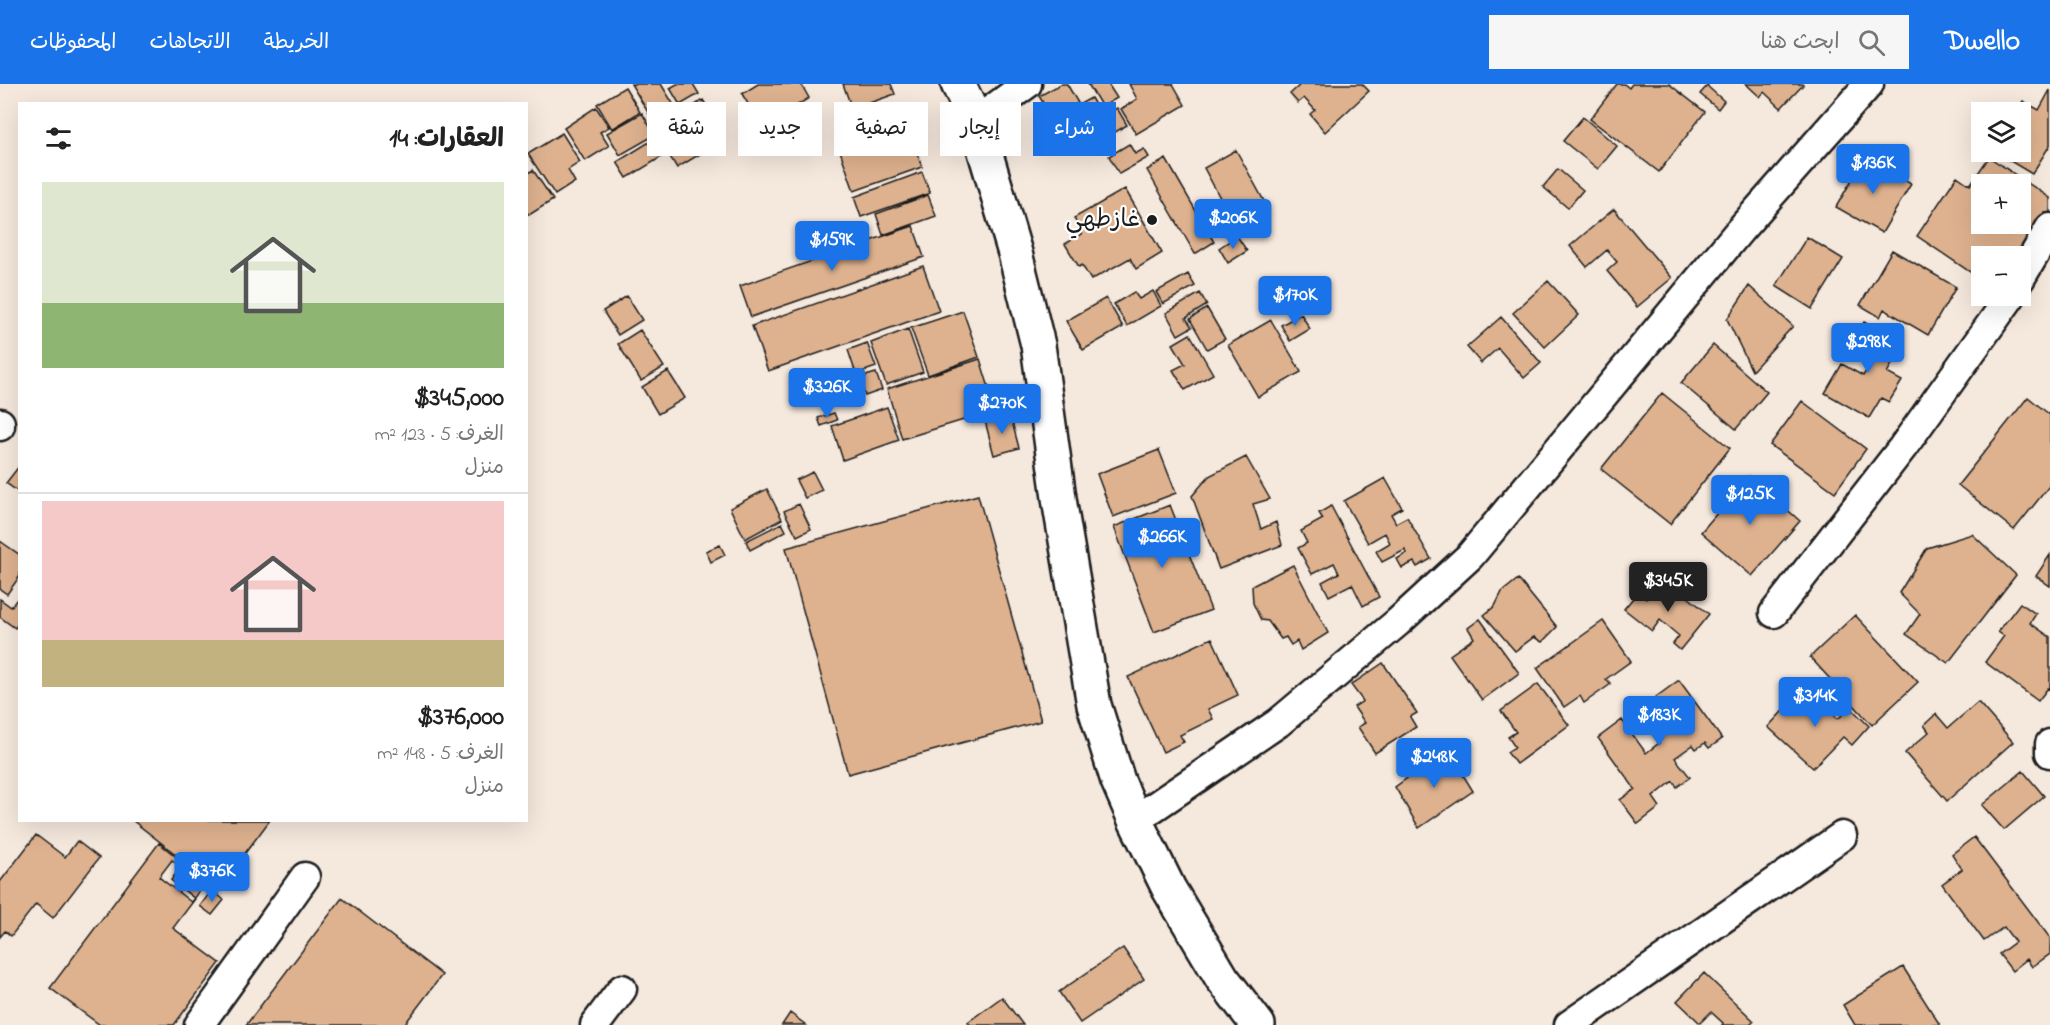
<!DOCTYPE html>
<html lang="ar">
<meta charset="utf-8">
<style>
:root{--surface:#fff;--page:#f6f6f6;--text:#222;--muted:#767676;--line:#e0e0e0;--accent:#1a73e8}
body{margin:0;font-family:"Indie Flower","Playpen Sans Arabic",sans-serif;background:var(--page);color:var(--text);direction:rtl;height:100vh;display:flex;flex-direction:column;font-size:22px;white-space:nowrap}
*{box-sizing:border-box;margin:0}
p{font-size:20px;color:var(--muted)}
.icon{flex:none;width:33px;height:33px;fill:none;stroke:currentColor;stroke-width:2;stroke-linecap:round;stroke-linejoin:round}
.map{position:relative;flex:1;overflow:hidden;direction:ltr}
.sheet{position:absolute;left:18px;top:18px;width:510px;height:720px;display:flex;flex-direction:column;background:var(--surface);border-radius:0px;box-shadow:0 6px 24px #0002;direction:rtl}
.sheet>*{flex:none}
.banner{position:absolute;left:546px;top:18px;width:570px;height:54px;direction:rtl;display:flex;gap:12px}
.controls{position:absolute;left:1971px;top:18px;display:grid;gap:12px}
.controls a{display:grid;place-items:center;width:60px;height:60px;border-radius:0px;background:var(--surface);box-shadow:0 6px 24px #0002;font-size:30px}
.price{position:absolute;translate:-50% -51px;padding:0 14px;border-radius:6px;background:var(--accent);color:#fff;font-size:20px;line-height:39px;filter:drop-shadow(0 2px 3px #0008)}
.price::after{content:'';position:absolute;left:50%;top:36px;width:18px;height:14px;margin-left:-9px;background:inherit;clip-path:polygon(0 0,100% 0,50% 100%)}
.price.on{background:#222;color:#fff}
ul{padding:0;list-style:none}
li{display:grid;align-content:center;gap:12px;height:318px;padding:0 24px}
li+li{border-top:2px solid var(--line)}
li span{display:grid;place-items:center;height:186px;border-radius:0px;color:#555}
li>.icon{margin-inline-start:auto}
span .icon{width:108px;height:108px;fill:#fffc;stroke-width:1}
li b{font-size:26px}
h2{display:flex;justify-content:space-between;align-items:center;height:72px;padding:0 24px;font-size:26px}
.pill{padding:0 21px;border-radius:0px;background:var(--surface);box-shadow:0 6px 24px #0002;font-size:21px;line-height:54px}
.pill.on{background:var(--accent);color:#fff}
header{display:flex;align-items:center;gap:36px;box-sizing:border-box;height:84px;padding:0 30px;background:var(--accent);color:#fff}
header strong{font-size:28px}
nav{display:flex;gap:33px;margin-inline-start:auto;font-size:21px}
.search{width:420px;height:54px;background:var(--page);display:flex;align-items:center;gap:15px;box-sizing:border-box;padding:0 21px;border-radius:0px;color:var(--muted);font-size:22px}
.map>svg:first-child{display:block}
</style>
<header>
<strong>Dwello</strong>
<div class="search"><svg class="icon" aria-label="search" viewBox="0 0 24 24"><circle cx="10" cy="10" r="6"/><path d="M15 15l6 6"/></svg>ابحث هنا</div>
<nav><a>الخريطة</a><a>الاتجاهات</a><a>المحفوظات</a></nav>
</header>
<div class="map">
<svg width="2050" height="941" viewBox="0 0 2050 941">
<rect width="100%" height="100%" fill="#f5e8dd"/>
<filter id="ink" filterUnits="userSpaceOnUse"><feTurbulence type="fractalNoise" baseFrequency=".0167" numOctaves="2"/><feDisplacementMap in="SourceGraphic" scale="12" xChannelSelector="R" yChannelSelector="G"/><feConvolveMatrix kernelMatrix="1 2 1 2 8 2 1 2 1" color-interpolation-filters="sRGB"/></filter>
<g filter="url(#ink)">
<path fill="#deb28f" stroke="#1c1c1c" stroke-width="1.5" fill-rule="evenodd" d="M631,0H661L677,26L655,40Z
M677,0H693L699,10L680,21L670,4Z
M758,0H801L809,14L762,43L742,10Z
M843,0H891L895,10L852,25Z
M1061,0H1067L1078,19L1052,34L1039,12Z
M1088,0H1108L1117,14L1102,23Z
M1129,0H1173L1185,21L1136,50L1121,25L1137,15Z
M1301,0H1362L1369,7L1325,48L1310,30L1315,26L1304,14L1298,19L1290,10Z
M1617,0H1624L1629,4L1632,0H1669L1705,28L1659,88L1590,35Z
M1746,0H1802L1803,1L1781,24L1764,8L1760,13Z
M1707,2L1724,17L1718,25L1700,10Z
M625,3L640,28L612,45L597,20Z
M2050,6V61L2032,90L1995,68H2020V28H2016L2023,17L2039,26Z
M1091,14L1102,33L1117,24L1127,41L1092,62L1071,25Z
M703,16L713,32L678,54L668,38Z
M596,23L609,43L600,48L609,62L585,77L564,44Z
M642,29L655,51L620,71L607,49Z
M1583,33L1617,62L1598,85L1563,57Z
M906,40L922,83L854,107L839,64Z
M562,49L580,78L568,86L575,98L555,111L528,70Z
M659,52L668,69L627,94L617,78Z
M697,53L705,67L677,84L669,71Z
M1129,60L1135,70L1144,65L1149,73L1119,90L1109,72Z
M1236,66L1264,117L1231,134L1204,84Z
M1865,73L1911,100L1882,149L1836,123Z
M1989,73L2050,114V129L2020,173L1982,172V196L1917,152L1957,92L1970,101ZM1982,100H2020V140H1982Z
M1166,75L1214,158L1195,170L1147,86Z
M1558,85L1583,106L1568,124L1543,103Z
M533,86L553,116L529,131L526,127V90Z
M922,88L930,109L861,133L854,113Z
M1125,105L1162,169L1136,185L1130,174L1091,196L1082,181L1079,183L1065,160L1082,150L1074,134Z
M928,111L936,132L883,151L876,130Z
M1614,125L1672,194L1637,223L1607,187L1617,178L1607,166L1587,183L1570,162Z
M913,142L924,173L751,233L740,202Z
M1237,152L1247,167L1228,179L1219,164Z
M1807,153L1843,175L1812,225L1776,202Z
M1892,166L1956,203L1928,251L1884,225L1880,233L1860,221Z
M923,182L939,227L768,287L752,242Z
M1188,190L1195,202L1163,220L1156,208Z
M1548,197L1579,231L1545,263L1513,229Z
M1749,202L1793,242L1752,287L1727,235Z
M1153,207L1161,222L1127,242L1114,220L1134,208L1139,215Z
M1200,209L1207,221L1186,234L1192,243L1178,251L1166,229Z
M627,212L642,236L618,251L603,227Z
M1106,214L1123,243L1083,266L1066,237Z
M1207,224L1225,255L1207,265L1190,235Z
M963,227L979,273L928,291L911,244Z
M1301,230L1310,245L1290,257L1281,241Z
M1501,233L1541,279L1524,294L1498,264L1481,279L1467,263Z
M1271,236L1301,288L1258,313L1228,261Z
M1864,238L1903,261L1887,289L1902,297L1889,318L1881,314L1869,334L1825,309L1842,280L1863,292L1877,269L1853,256Z
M908,245L923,288L886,301L871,259Z
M640,246L664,283L641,297L618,260Z
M1190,250L1213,290L1185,306L1173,286L1185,280L1173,260Z
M867,259L876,283L856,290L848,266Z
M1713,261L1767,308L1736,345L1681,299Z
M980,275L996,326L902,355L887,305Z
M668,287L685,314L658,330L642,303Z
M876,289L882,306L865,312L859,294Z
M1662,309L1730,364L1670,440L1601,385Z
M2028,313L2050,331V401L2014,446L1958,401Z
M1802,317L1866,365L1835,408L1770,361Z
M887,323L899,356L843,376L832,342Z
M834,329L837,336L821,342L818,334Z
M1010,330L1019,364L994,371L985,337Z
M1159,366L1176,409L1113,433L1097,390Z
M1246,373L1270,415L1253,420L1261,445L1276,438L1282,461L1219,485L1192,412L1209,392Z
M20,381V409L6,399Z
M813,388L822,406L805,414L796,396Z
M1749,392L1800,437L1752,492L1701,448Z
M1385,394L1402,424L1391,430L1396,439L1407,433L1431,475L1417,483L1414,478L1402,484L1397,475L1407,469L1405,466L1382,478L1376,467L1390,459L1385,449L1368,459L1344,417Z
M767,405L782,435L745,455L730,424Z
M978,411L1041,637L848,690L786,464Z
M799,420L811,445L797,452L784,427Z
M1170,421L1211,526L1154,548L1114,443Z
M1331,422L1379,513L1363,522L1352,500L1329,512L1322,498L1339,489L1334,479L1312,490L1298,464L1307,459L1301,447L1323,435L1319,429Z
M782,439L786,447L750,466L746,457Z
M1972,450L2016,491L1948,579L1906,550L1920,530L1899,509L1927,464Z
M0,457L20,471V492L7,510L0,505Z
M720,461L725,471L711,478L706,467Z
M2050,471V502L2036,492Z
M1293,481L1328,549L1301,566L1297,557L1291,561L1286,553L1281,555L1268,537L1261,536L1253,519L1252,502Z
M1518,495L1557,543L1542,558L1534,553L1515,567L1484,531L1495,522L1502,508Z
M1658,500L1673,512L1678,505L1709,530L1680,566L1673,560L1679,552L1660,536L1652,547L1624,525L1638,508L1646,515Z
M20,511V537L15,544L0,533V515L11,523Z
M2020,519L2036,530L2030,539L2050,553V605L2048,604L2038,617L1985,578L2004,552L1998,548Z
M1855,531L1918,598L1872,641L1810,573Z
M1480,535L1519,589L1482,616L1450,571L1474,554L1468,544Z
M1603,537L1631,577L1606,595L1611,600L1584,619L1580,612L1564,623L1537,584Z
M1212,554L1238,611L1208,625L1213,635L1180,651L1184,658L1163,668L1128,593Z
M1383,579L1417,629L1410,633L1416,643L1375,669L1358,643L1365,639L1354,623L1363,617L1351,601Z
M1679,596L1722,655L1709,664L1705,659L1696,665L1693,661L1675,674L1690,693L1677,703L1673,697L1653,713L1660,723L1638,740L1620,716L1635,705L1598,654L1622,636L1646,669L1659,659L1636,628Z
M1538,600L1569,641L1516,680L1507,668L1515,663L1508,653L1516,648L1501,627Z
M1804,604L1838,635L1850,623L1869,642L1852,661L1843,653L1813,684L1768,643Z
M1978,618L2013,658L1947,717L1905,669L1929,648L1924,641L1936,630L1948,644Z
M1447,665L1473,707L1419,744L1395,703Z
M2023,687L2044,712L2004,746L1982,721Z
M132,736H270L219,804Z
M36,751L65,773L77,757L99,774L53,834L36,820L11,852L5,847L0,853V798Z
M1974,753L2050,854V870L2032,883L2027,875L2012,887L1999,870L2015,858L2004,843L1984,857L1942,800L1962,785L1952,770Z
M159,759L184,779L171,796L195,815L173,844L220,879L174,941H100L50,904Z
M172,776L204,800L191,818L159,793Z
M212,806L224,816L212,831L200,822Z
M342,814L442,891L404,941H246Z
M1123,864L1144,895L1080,939L1059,908Z
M1903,883L1940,941H1855L1843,921Z
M1704,889L1754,937L1750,941H1722L1723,939L1711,928L1700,939L1677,917Z
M1002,913L1023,941H970L968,938Z
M790,929L806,941H782Z"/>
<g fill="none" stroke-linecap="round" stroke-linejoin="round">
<defs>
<path id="street" d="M976,37L1027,0
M2020,195L2050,144
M0,339V342
M1774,529L1903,363L2011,212
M2050,660V669
M1135,736L1278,639L1398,538L1470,472L1740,146L1869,0
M199,941L305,793
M595,941L622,905
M1569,941L1842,752"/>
<path id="secondary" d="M958,0L976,37L1015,169L1038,261L1060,421L1094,621L1118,697L1135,736L1169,805L1222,894L1258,941"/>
</defs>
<use href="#street" stroke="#1c1c1c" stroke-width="33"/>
<use href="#secondary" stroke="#1c1c1c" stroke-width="38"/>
<use href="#street" stroke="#fff" stroke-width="28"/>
<use href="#secondary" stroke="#fff" stroke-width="33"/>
</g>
</g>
<circle fill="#1c1c1c" stroke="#fff" stroke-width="2" cx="1152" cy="136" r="6"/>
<g text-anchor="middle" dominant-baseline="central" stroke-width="4.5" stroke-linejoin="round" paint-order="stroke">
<g font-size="24" fill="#1c1c1c" stroke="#fff" text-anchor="end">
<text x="1140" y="136">غازطهي</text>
</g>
</g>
</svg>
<div class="controls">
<a><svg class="icon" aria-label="layers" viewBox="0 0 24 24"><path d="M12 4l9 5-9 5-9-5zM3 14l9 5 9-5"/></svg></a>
<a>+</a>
<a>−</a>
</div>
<b class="price" style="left:1873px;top:111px">$136K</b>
<b class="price" style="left:1233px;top:166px">$206K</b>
<b class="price" style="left:832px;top:188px">$159K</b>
<b class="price" style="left:1295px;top:243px">$170K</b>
<b class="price" style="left:1868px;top:290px">$298K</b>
<b class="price" style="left:827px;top:335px">$326K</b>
<b class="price" style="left:1002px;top:351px">$270K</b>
<b class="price" style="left:1750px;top:442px">$125K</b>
<b class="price" style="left:1162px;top:485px">$266K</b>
<b class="price on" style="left:1668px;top:529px">$345K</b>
<b class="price" style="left:1815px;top:644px">$314K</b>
<b class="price" style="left:1659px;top:663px">$183K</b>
<b class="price" style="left:1434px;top:705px">$248K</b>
<b class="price" style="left:212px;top:819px">$376K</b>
<div class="banner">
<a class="pill on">شراء</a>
<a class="pill">إيجار</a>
<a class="pill">تصفية</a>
<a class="pill">جديد</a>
<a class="pill">شقة</a>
</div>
<section class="sheet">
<h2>العقارات: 14<svg class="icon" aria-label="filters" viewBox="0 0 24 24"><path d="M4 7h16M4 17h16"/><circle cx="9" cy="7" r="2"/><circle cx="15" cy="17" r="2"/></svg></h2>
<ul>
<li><span style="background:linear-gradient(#dfe7d0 65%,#8fb573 0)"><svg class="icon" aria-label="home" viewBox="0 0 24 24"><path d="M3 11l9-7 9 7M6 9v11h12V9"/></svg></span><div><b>$345,000</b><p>الغرف: 5 · 123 m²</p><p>منزل</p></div></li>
<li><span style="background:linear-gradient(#f6c9c9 75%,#c2b280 0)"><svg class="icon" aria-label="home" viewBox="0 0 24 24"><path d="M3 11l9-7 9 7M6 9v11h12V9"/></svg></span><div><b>$376,000</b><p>الغرف: 5 · 148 m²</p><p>منزل</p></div></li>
</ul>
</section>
</div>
